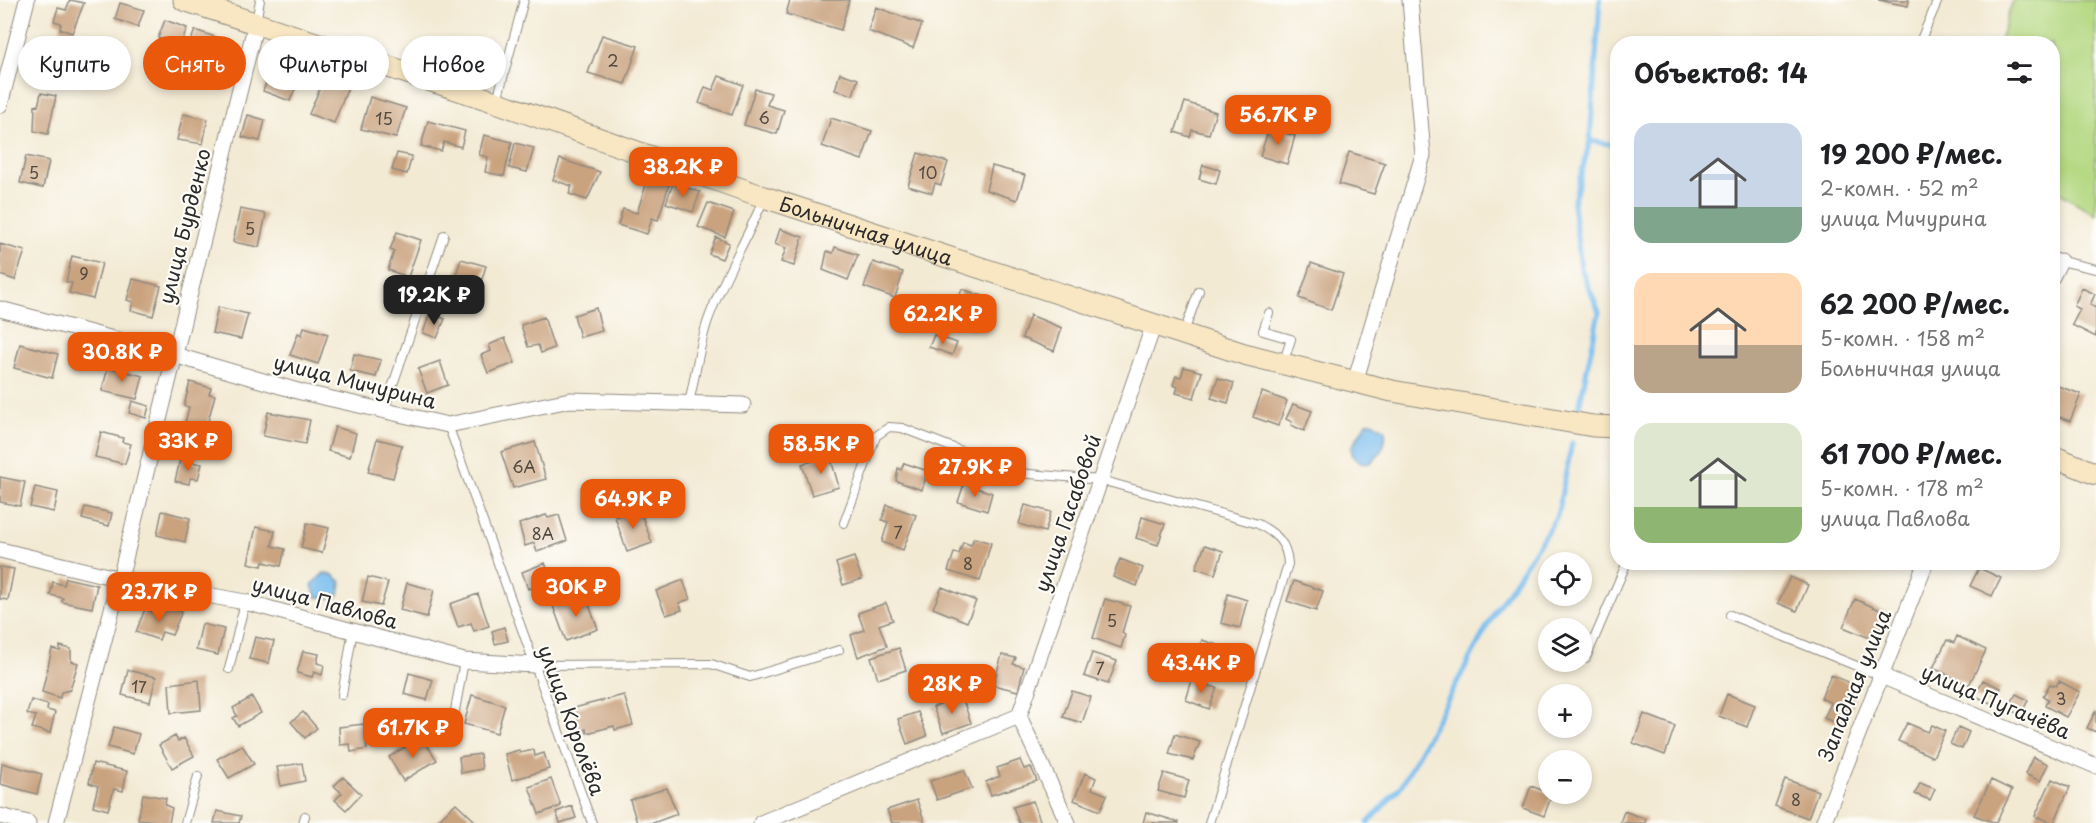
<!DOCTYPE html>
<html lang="ru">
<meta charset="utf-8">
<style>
:root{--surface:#fff;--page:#f2f2f2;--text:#202124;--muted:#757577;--accent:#ea580c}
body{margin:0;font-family:"Playpen Sans",sans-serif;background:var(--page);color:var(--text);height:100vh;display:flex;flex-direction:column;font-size:22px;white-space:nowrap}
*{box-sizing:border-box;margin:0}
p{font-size:20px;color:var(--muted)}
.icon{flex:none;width:33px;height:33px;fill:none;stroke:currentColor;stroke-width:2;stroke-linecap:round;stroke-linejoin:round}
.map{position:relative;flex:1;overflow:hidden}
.drawer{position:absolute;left:1610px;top:36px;width:450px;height:534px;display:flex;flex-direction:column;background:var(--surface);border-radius:24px;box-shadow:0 3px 9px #0003}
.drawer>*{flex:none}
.hud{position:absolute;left:18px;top:36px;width:570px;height:54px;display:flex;gap:12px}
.fabs{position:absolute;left:1538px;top:552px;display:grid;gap:12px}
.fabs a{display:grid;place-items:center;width:54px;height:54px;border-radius:50%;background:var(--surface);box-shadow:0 3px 9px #0003;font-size:30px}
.price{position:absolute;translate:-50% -51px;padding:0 14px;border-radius:12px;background:var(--accent);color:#fff;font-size:20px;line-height:39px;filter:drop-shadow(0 2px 3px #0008)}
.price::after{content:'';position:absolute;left:50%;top:36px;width:18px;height:14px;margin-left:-9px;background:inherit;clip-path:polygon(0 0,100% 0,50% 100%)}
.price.active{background:#222;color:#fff}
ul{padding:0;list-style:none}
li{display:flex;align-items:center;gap:18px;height:150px;padding:0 24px}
li span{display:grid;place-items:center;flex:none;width:168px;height:120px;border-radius:18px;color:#555}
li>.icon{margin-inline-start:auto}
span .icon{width:72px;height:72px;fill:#fffc;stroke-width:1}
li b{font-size:26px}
h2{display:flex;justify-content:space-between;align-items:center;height:72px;padding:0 24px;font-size:26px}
.pill{padding:0 21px;border-radius:27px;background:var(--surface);box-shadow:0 3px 9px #0003;font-size:21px;line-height:54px}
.pill.active{background:var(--accent);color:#fff}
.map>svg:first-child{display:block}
</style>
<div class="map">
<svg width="2096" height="823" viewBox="0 0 2096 823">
<rect width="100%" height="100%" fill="#fdfcf7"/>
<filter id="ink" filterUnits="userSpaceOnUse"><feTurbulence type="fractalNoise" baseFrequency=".0167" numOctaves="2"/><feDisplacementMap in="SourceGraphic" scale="12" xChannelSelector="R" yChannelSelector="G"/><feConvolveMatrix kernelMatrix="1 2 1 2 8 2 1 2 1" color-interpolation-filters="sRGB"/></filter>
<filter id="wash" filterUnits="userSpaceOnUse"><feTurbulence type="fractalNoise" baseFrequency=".008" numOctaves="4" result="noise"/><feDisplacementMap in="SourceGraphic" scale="24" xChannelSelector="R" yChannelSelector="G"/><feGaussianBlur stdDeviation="1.35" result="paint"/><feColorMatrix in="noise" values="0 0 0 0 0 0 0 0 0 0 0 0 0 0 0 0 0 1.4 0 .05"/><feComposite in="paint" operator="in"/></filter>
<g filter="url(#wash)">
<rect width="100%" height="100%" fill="#f3ead4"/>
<path fill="#b4d881" stroke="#708256" stroke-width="1.5" d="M2013,0H2096V215L2052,188V44L1999,43Z"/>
<path fill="#79bdef" stroke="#52748d" stroke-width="1.5" d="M1367,422H1372L1385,430C1387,445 1381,453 1370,463L1360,462L1353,456L1351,448Z
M324,573L333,575L341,582L339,595L333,598L316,597L312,585Z"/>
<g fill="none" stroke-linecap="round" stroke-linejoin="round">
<path stroke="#79bdef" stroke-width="5" d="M1590,141L1617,145
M1577,417L1599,312L1581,268L1573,204L1590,141L1600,0
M1368,823L1401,786L1496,610L1557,516L1572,443"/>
</g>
<g id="blocks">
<path fill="#c9a27e" d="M70,0L84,3L72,33L60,29L61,23L54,21L58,8L66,10Z
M790,0H849L841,30L786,14Z
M1878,0H1909L1908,6Z
M120,3L144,10L138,27L115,19Z
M876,7L922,24L913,48L868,31Z
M165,20L187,28L180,46L158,38Z
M195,30L218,38L209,68L198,64L196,70L179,67L182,47L188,48Z
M602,35L638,46L625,84L588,73Z
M283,60L303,69L290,101L263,91L270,72L277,75Z
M840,73L858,79L853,95L835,90Z
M325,76L349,85L334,123L309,114Z
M719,76L743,85L732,115L699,103L705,87L713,90Z
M755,89L771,93L767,105L784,110L777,134L744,125Z
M41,93L56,96L48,134L34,131L35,105L38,106Z
M370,97L406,108L396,138L361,129Z
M1185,102L1216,112L1209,134L1192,130L1190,137L1175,132Z
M183,114L208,119L203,144L177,140Z
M248,115L265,120L260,141L242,137Z
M831,118L872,131L862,160L822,146Z
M428,121L465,131L461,147L444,142L441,151L421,146Z
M1269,128L1295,136L1287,164L1260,156Z
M484,135L512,142L504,176L485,172L488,157L479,155Z
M515,143L534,148L527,172L509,168Z
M1349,152L1385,163L1374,194L1339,184Z
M397,153L412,156L407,174L392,170Z
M918,153L948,162L941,185L935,183L932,193L908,186Z
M26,156L49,161L43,188L20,183Z
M560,159L600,172L587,200L569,194L572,186L553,180Z
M1203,165L1220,170L1216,184L1199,179Z
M992,166L1025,175L1017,200L986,190Z
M648,178L669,185L658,220L652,218L647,234L618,225L623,209L637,213Z
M673,183L700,192L693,212L666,203Z
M708,203L734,212L725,237L698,227Z
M240,209L266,214L259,247L233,242Z
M780,229L803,237L794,266L781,262L786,248L775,244Z
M397,232L421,240L408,277L388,270L394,251L390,250Z
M716,237L729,243L722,259L709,254Z
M0,244L25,251L15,280L0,275Z
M835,247L858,255L848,280L823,270L827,251L833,253Z
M72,256L102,263L93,299L69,293L72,283L66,282Z
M461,259L486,266L476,299L461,295L463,287L453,284Z
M873,262L903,272L895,298L864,287Z
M1311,263L1343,274L1331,310L1299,298Z
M133,279L161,286L153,316L131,310L133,302L127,300Z
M2082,288L2095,294L2090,305L2096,308V337L2072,325L2080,309L2074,306Z
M962,289L986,297L975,330L944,319L950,301L957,303Z
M218,307L248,314L241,339L212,333Z
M596,308L602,331L580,337L574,315Z
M430,313L445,319L437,338L423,333Z
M1030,315L1062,328L1054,351L1022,338Z
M544,317L554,348L541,353L538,345L528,347L521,325Z
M304,327L328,334L318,364L290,355L298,333L302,335Z
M934,335L957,343L952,355L929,347Z
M505,338L515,363L488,373L481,355L491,351L489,345Z
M20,344L58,354L52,378L14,368Z
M354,354L381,360L376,377L350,371Z
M440,361L448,385L427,393L418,369Z
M108,367L143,376L137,399L102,391Z
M1184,367L1202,372L1194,398L1176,393L1178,387L1173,385L1176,376L1181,377Z
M1218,378L1234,383L1228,403L1211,398Z
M190,382L211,388L209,394L215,395L205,433L184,427L189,407L184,406Z
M2052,384L2081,394L2070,421L2052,414Z
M1262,392L1287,401L1278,426L1253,417Z
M132,401L149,406L146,418L129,413Z
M1293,404L1312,411L1304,431L1291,425L1292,422L1286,419Z
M268,412L310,420L305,444L263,436Z
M335,427L356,433L350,457L328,451Z
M101,432L123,438L122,442L131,444L125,464L95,457Z
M377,439L402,445L393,478L368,472Z
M535,442L546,479L513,488L501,452Z
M830,456L839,487L812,495L802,464Z
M180,460L202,464L198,479L190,478L189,484L175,481Z
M904,463L928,471L922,490L896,481L898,468L901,470Z
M0,477L25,482L20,506L0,502Z
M964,484L992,493L987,511L958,502Z
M35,487L58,492L54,512L30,507Z
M887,505L916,515L903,550L882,542L888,522L882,520Z
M1025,505L1051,512L1045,532L1019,524Z
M85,507L112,513L109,526L82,519Z
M639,508L652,543L627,552L615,517Z
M162,511L190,518L185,542L157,535Z
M546,515L548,518L559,515L567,541L537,552L534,543L525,546L519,524Z
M1142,517L1165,524L1158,545L1136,538Z
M307,523L329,528L322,553L301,548Z
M256,527L275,531L272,546L285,549L281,566L263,562L262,566L248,563Z
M974,538L991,543L980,581L948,571L954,553L959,554L963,542L971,545Z
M1205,545L1223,551L1215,574L1196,568Z
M854,557L862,579L843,585L836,563Z
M1120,559L1143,568L1137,586L1113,577Z
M545,563L552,581L528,589L522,572Z
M0,567L14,569L8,600L0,599Z
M1979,568L2001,578L1992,596L1970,586Z
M368,577L388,582L381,606L362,602Z
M1790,577L1808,585L1797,611L1778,603Z
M66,578L97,585L92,608L62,602L63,598L50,595L53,582L64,585Z
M683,580L690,599L679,603L682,610L666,615L656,591Z
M1294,581L1323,591L1316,611L1287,601Z
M407,583L434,590L427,617L400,610Z
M942,587L976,601L967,622L933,608Z
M478,594L489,626L474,631L471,623L458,627L450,604Z
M585,594L598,629L566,641L553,606Z
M1228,594L1247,600L1240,628L1221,623Z
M1105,599L1130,606L1122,633L1125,635L1121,648L1093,638Z
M1855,599L1887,613L1875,640L1843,627Z
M886,603L893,620L879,625L887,646L858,657L851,635L864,630L858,613Z
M165,605L182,611L172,635L162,632L159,640L136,632L145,609L161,615Z
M202,624L224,629L218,655L196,650Z
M504,627L508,641L495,644L492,631Z
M1957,636L1986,650L1969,685L1933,668L1947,640L1954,643Z
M255,637L274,641L269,663L249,659Z
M1202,640L1235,651L1226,675L1193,664Z
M60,646L71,649V661L78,663L70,690L61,692L60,698L42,692L52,649L60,651Z
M899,648L906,670L878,679L871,657Z
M303,651L319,654L317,663L324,665L322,675L314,672L312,677L297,673Z
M1092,653L1117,661L1108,684L1084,676Z
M1002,655L1016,658L1013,664L1024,667L1018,691L993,685Z
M128,670L156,677L150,702L122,695Z
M409,673L433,680L427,700L404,694Z
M1831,675L1853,684L1848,696L1855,699L1843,726L1824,718L1831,703L1821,698Z
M199,680L201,710L171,713L169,684Z
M1192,680L1217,688L1209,709L1186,700Z
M1983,680L2001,688L1993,704L1975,696Z
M2059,681L2080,692L2066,717L2045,706L2048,699L2043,696L2050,684L2056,686Z
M1072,691L1091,697L1082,723L1063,717Z
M1727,694L1755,705L1747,727L1719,716Z
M2016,694L2028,700L2021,715L2008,709Z
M472,695L505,705L497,733L464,724Z
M624,695L633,725L615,730L614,726L587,733L586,729L581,731L574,708Z
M252,697L261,713L238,726L233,718L237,716L233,708Z
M962,697L971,723L943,733L933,707Z
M31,700L48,705L47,710L55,712L50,733L32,728L36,716L27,714Z
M2096,710V732L2087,728Z
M303,712L317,728L305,738L291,722Z
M918,712L927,736L907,744L898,719Z
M1644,714L1675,726L1665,755L1633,743Z
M1907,723L1928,732L1932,725L1945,731L1933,757L1898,741Z
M364,724L367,749L351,752L350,744L340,745L339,727Z
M114,727L139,734L133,754L108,747Z
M1958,727L1969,732L1962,749L1950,744Z
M1175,734L1200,742L1193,760L1169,754Z
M175,736L178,741L184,738L194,756L172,768L159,745Z
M421,737L437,760L403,781L389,757Z
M242,745L254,764L229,778L217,759Z
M519,750L520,753L534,750L535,756L544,753L549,769L512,780L505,754Z
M480,754L482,769L461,773L459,757Z
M2033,757L2048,764L2040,781L2025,774Z
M1020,760L1024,769L1031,767L1037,781L991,795L986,782L1000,776L997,768Z
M2,763L42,774L37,794L0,784Z
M93,763L127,771L123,791L114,789L108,810L93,806L98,786L89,783Z
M302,763L305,781L281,786L277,767Z
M964,770L972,788L937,800L930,781Z
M1085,773L1096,778L1092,789L1107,795L1100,811L1074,800Z
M1164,773L1189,780L1184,798L1158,791Z
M343,777L361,794L346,810L335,800L342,793L334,786Z
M551,779L561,806L539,814L529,787Z
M1785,779L1818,791L1808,818L1775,806Z
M2052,779L2070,787L2054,823L2035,816Z
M1991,780L2012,790L1996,823L1974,815Z
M1920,783L1935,789L1930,800L1915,794Z
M1531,786L1552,794L1544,816L1523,808Z
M667,788L677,814L653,823H637L630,800Z
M143,794L166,798L165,805L172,808L169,823L138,819Z
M917,800L925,823H892L887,810Z
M1033,801L1041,823H1019L1013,807Z
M456,803L474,820L471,823H439L437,821Z
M572,806L576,818L560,823L556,812Z
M217,811L241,816L239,823H214Z
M1624,811L1646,819L1645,823H1620Z
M1146,812L1179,822V823H1143Z"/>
</g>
</g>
<g filter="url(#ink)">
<use href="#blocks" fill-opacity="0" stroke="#8f8a80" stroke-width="1.5"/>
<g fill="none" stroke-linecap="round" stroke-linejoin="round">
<defs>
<path id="lane" d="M256,22L260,0
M1781,39L1801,44
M1919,44L1938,0
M497,100L524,0
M2052,259L2096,269
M1269,313L1263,331L1291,339L1284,361
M1184,332L1199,291
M689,403C695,377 699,348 707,323C722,279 747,240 764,198
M384,411L444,235
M448,425L592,823
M844,523L876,436L889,427L902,428L1018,473L1101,480L1258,524C1276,534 1287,542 1288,564L1209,823
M1730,615L1879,675
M1586,658L1627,562
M534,665L711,664L750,677L839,650
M229,669L245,602
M342,695L353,630
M450,738L464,661
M185,823L198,776
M303,823L305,816"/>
<path id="street" d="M0,105L27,0
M2052,277L2060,261
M0,309L174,355L301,392L448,425L570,400L743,405
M1355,382L1423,155L1410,0
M0,550L120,579L245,602L464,661L534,665
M1879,675L2096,766
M1019,716L1154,324
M1019,716L1068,823
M0,816L28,823
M56,823L120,579L256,23
M761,823L1019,716
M1823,823L1926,562"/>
<g id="secondary">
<path id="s1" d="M184,0L496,102L764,197L1244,354L1392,391L1593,426L1617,427"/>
<path d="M2052,456L2096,474"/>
</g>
</defs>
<use href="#lane" stroke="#8f8a80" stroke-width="10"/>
<use href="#street" stroke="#8f8a80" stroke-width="17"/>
<use href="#secondary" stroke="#8f8a80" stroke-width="23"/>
<use href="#lane" stroke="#fff" stroke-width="8"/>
<use href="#street" stroke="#fff" stroke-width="15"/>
<use href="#secondary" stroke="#f9e7c3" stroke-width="21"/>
</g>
</g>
<g text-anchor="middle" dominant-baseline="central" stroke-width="4.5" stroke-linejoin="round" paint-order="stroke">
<g font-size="16" fill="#524940">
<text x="613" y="60">2</text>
<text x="764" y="117">6</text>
<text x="384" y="118">15</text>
<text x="34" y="172">5</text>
<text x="928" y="172">10</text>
<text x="250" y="228">5</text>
<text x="84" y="273">9</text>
<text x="524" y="466">6А</text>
<text x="898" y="532">7</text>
<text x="543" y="533">8А</text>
<text x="968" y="563">8</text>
<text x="1112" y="620">5</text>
<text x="1100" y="668">7</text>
<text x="139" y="686">17</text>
<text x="2061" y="698">3</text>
<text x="1796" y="799">8</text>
</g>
<g font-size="20" fill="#2b2b2b" stroke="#fdfcf7">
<text transform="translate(184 226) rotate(-76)">улица Бурденко</text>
<text stroke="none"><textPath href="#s1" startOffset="720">Больничная улица</textPath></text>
<text transform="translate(355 381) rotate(14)">улица Мичурина</text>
<text transform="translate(1067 513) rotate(-71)">улица Гасабовой</text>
<text transform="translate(325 602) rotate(15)">улица Павлова</text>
<text transform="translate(1854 685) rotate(-68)">Западная улица</text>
<text transform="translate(1996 701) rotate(23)">улица Пугачёва</text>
<text transform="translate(572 720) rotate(70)">улица Королёва</text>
</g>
</g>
</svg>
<div class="fabs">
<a><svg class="icon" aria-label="locate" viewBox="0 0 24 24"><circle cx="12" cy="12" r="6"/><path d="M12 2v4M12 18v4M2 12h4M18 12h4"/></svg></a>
<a><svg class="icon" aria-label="layers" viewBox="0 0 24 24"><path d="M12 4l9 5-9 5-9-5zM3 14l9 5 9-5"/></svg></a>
<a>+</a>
<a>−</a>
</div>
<b class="price" style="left:1278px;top:146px">56.7K ₽</b>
<b class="price" style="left:683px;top:198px">38.2K ₽</b>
<b class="price active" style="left:434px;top:326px">19.2K ₽</b>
<b class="price" style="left:943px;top:345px">62.2K ₽</b>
<b class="price" style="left:122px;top:383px">30.8K ₽</b>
<b class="price" style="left:188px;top:472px">33K ₽</b>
<b class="price" style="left:821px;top:475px">58.5K ₽</b>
<b class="price" style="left:975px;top:498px">27.9K ₽</b>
<b class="price" style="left:633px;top:530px">64.9K ₽</b>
<b class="price" style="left:576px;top:618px">30K ₽</b>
<b class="price" style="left:159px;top:623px">23.7K ₽</b>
<b class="price" style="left:1201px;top:694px">43.4K ₽</b>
<b class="price" style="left:952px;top:715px">28K ₽</b>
<b class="price" style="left:413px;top:759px">61.7K ₽</b>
<div class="hud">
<a class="pill">Купить</a>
<a class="pill active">Снять</a>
<a class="pill">Фильтры</a>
<a class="pill">Новое</a>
</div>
<section class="drawer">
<h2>Объектов: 14<svg class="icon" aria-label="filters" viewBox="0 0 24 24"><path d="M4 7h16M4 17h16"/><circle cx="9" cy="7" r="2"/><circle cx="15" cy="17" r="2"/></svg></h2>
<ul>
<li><span style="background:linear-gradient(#c9d6e8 70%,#7fa58c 0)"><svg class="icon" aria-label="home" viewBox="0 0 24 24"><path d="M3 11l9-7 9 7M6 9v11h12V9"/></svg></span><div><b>19 200 ₽/мес.</b><p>2-комн. · 52 m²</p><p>улица Мичурина</p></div></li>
<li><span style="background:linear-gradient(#ffd9b3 60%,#b9a48a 0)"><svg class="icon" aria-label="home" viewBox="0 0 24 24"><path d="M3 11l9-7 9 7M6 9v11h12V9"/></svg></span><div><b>62 200 ₽/мес.</b><p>5-комн. · 158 m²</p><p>Больничная улица</p></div></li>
<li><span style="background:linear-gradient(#dfe7d0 70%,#8fb573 0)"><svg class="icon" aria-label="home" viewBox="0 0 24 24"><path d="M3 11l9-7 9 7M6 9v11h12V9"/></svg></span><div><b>61 700 ₽/мес.</b><p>5-комн. · 178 m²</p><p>улица Павлова</p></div></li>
</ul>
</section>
</div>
